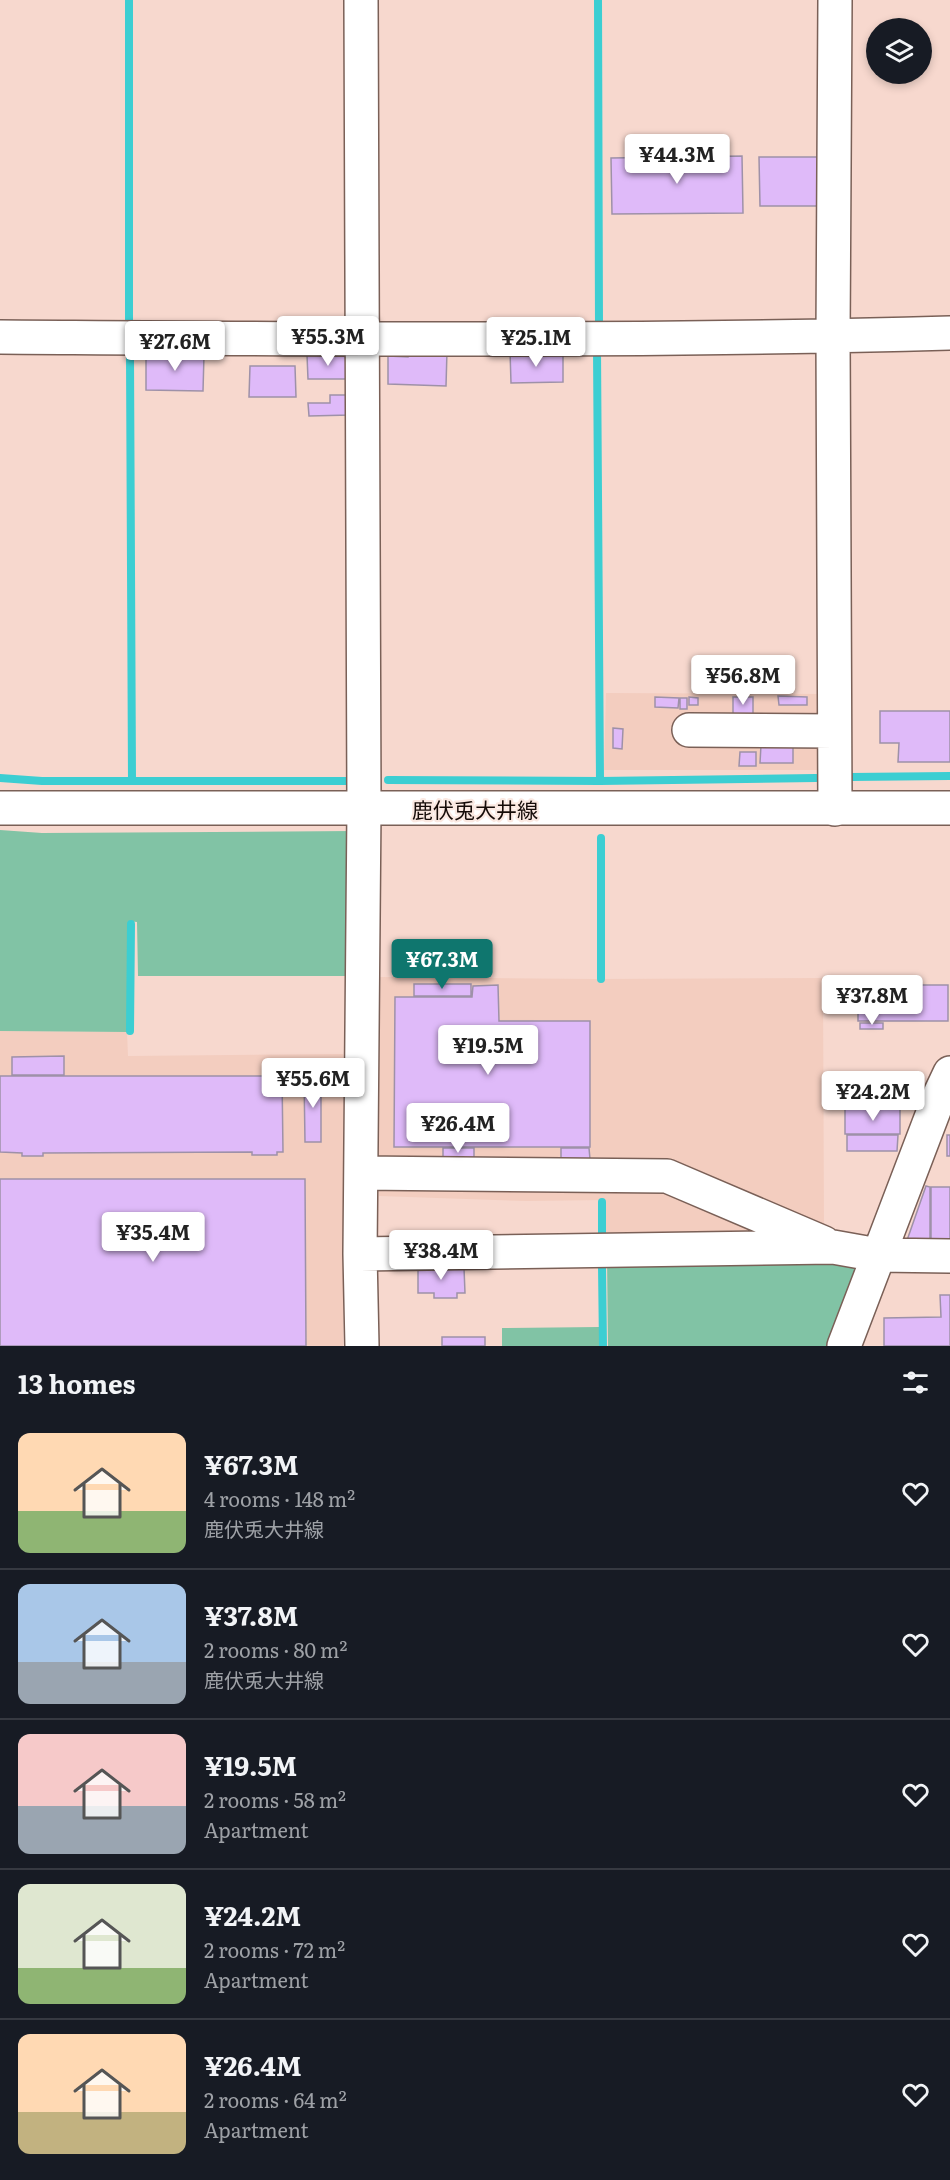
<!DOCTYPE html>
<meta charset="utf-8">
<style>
:root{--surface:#171b24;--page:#242831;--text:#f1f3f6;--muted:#9ea1a6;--line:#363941;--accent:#0f766e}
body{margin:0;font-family:Literata,"Noto Sans JP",serif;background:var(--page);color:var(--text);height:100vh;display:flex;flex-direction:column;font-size:22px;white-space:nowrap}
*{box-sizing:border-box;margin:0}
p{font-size:20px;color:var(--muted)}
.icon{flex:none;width:33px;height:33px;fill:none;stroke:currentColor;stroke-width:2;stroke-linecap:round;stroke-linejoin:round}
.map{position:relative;height:1346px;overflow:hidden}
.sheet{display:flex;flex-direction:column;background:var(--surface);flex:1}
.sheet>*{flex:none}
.fabs{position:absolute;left:866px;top:18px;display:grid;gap:12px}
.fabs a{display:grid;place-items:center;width:66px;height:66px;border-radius:50%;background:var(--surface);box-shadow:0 3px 9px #0003;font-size:30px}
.price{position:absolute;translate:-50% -51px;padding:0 14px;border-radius:6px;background:#fff;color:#222;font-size:20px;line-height:39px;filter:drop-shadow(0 2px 3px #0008)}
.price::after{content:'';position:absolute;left:50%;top:36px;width:18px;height:14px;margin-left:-9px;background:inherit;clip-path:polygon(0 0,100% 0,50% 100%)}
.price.active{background:var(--accent);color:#fff}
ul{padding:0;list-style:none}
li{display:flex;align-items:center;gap:18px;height:150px;padding:0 18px}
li+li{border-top:2px solid var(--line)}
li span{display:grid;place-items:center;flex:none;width:168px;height:120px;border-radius:12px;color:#555}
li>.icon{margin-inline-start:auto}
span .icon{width:72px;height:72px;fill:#fffc;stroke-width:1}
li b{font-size:26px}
h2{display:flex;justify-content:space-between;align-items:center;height:72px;padding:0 18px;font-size:26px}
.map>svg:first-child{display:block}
</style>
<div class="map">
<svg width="950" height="1346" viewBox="0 0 950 1346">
<rect width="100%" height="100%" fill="#f7d8ce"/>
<path fill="#f3cdbf" d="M606,693L828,694L825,770H604Z
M378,977L595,979L823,978L824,1228L812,1237H606L604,1200L526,1201L379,1196Z
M0,1031L127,1032L128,1056L343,1054V1346H0Z"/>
<path fill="#81c3a5" d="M0,830L42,833L354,831L357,976H138L137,922L128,921L127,1032L0,1031Z
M607,1256L861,1261L829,1346H608Z
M599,1327V1346H502V1328Z"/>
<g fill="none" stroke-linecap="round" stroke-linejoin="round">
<path stroke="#3cced2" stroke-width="8" d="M598,0L599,327
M129,324V0
M597,349L600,781
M130,356L132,781
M850,777L950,776
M0,778L42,781H351
M388,780L600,781L816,778
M601,838V979
M130,1031L131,924
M602,1202V1241
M602,1266L603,1346"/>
</g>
<path fill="#dfbaf9" stroke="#9e91a8" stroke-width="1.5" d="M742,156L743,213L612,214L611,158Z
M759,157H822L823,206H760Z
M408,350L447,351L446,386L388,384V356L408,357Z
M510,351L563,355V382L511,383Z
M146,354L204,355L203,391L146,390Z
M349,354V379H308L307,355Z
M250,366H295L296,397H249Z
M330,395H349L350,415L309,416L308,403H330Z
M778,696L807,697V705H779Z
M655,697L679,698L678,708L655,707Z
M689,697L698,698V705H689Z
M733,697H753V716L733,715Z
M680,698H687V709H680Z
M880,711H950V762H898L899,743H880Z
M613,728L623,729L622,749L613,748Z
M761,745H793V763H760Z
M740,752H756V766H739Z
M414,984H471V996H414Z
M498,985L499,1021H590V1147H394L395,997H472L473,986Z
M858,985H948V1021H858Z
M860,1023H883V1029H860Z
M64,1056V1075H12V1057Z
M0,1076H282L283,1152H277V1155H252V1152L43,1153V1156H22V1153L0,1152Z
M304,1076H321V1142H305Z
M845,1109H900V1134H845Z
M847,1135H898L897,1151H847Z
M947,1135H950V1156H947Z
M443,1148H474V1160H443Z
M561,1148H589L590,1159H561Z
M0,1179H305L306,1346H0Z
M926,1186L930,1187V1246H905Z
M931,1187H950V1243H931Z
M418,1264L464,1268L465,1293H457V1298H434V1293H418Z
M940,1295H950V1346H884V1318L941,1317Z
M442,1337H485V1346H442Z"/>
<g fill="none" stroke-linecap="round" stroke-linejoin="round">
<defs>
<path id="minor" d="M361,0L364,808L360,1254L362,1346
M835,0L833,336L835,809
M0,337C317,339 633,342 950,333
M689,730L834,731
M361,1173L667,1176L824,1243
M360,1254L833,1247L878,1255L950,1256
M844,1346L941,1092L950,1073"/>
<path id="major" d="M0,808H950"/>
</defs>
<use href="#minor" stroke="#7a6057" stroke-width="36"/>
<use href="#major" stroke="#7a6057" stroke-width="36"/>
<use href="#minor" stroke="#fff" stroke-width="33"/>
<use href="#major" stroke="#fff" stroke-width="33"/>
</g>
<g text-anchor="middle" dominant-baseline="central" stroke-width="4.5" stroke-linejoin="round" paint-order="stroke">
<g font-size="21" fill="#150b08" stroke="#fbe9e2">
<text x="475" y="808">鹿伏兎大井線</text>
</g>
</g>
</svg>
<div class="fabs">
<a><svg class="icon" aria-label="layers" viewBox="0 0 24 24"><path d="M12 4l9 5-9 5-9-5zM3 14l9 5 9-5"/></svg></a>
</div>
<b class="price" style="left:677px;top:185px">¥44.3M</b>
<b class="price" style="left:328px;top:367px">¥55.3M</b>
<b class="price" style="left:536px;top:368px">¥25.1M</b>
<b class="price" style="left:175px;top:372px">¥27.6M</b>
<b class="price" style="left:743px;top:706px">¥56.8M</b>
<b class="price active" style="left:442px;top:990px">¥67.3M</b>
<b class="price" style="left:872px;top:1026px">¥37.8M</b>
<b class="price" style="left:488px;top:1076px">¥19.5M</b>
<b class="price" style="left:313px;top:1109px">¥55.6M</b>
<b class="price" style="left:873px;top:1122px">¥24.2M</b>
<b class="price" style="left:458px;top:1154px">¥26.4M</b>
<b class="price" style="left:153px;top:1263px">¥35.4M</b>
<b class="price" style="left:441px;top:1281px">¥38.4M</b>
</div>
<section class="sheet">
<h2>13 homes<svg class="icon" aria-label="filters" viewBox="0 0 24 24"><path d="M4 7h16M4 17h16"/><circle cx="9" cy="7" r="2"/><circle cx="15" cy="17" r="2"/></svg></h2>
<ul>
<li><span style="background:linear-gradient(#ffd9b3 65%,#8fb573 0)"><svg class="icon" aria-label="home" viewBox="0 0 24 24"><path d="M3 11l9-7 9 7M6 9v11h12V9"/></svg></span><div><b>¥67.3M</b><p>4 rooms · 148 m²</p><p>鹿伏兎大井線</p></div><svg class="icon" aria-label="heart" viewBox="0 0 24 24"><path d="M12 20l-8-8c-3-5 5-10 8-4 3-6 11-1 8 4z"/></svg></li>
<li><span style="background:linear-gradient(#a9c7e8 65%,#9aa5b1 0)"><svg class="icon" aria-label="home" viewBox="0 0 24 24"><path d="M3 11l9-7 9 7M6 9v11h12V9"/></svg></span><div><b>¥37.8M</b><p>2 rooms · 80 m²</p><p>鹿伏兎大井線</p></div><svg class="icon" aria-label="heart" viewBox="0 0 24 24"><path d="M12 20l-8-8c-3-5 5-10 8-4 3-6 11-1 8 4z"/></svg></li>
<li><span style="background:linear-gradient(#f6c9c9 60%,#9aa5b1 0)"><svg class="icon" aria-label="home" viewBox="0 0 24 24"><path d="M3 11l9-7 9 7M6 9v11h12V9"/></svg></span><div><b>¥19.5M</b><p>2 rooms · 58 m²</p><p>Apartment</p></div><svg class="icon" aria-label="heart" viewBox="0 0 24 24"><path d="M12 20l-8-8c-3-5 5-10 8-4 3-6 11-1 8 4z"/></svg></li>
<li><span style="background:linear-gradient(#dfe7d0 70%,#8fb573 0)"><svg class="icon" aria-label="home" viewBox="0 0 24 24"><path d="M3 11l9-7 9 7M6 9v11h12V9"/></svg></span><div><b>¥24.2M</b><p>2 rooms · 72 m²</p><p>Apartment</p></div><svg class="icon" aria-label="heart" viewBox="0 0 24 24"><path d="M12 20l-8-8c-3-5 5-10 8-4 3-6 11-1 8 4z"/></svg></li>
<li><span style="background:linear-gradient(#ffd9b3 65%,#c2b280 0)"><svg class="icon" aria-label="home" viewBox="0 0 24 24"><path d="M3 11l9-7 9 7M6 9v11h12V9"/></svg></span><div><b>¥26.4M</b><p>2 rooms · 64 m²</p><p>Apartment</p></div><svg class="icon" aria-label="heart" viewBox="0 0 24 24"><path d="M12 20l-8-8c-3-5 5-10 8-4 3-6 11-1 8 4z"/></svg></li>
</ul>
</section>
